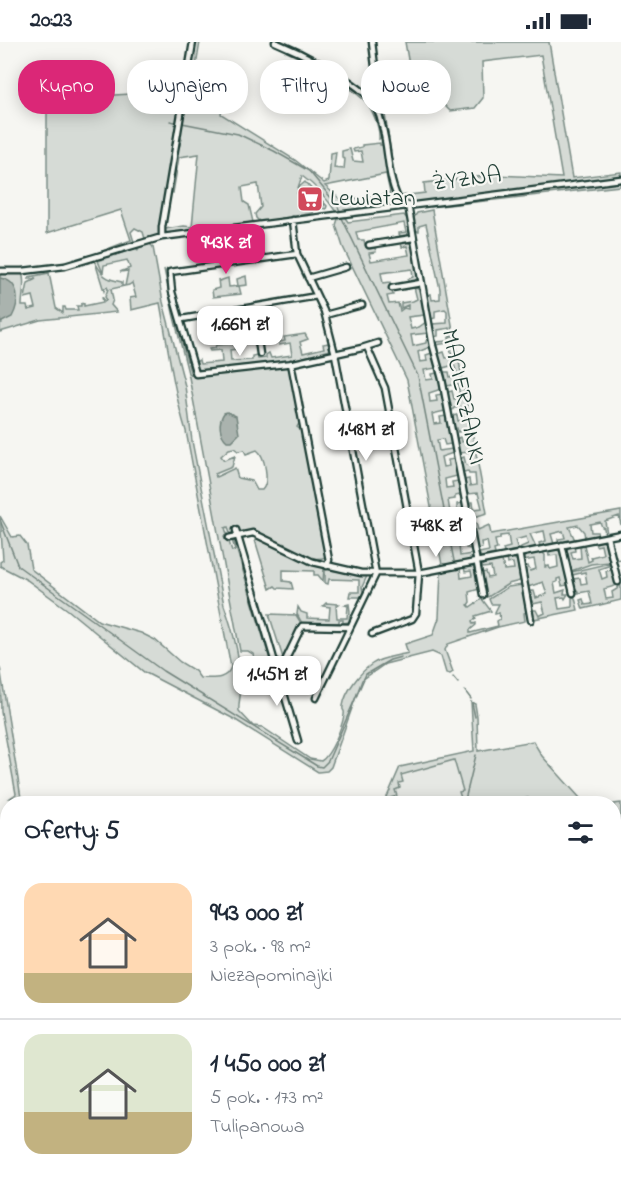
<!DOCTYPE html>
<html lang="pl">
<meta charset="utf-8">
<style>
:root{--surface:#fff;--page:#f6f6f7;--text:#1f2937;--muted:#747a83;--line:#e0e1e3;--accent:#db2777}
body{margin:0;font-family:"Indie Flower",sans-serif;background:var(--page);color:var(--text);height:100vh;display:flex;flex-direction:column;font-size:22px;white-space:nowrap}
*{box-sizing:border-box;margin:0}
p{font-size:20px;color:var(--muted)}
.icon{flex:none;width:33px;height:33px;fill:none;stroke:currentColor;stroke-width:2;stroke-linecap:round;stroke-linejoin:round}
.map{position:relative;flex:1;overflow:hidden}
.sheet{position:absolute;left:0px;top:754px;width:621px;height:386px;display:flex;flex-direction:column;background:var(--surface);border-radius:24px 24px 0 0;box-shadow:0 3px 15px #0003}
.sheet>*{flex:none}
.banner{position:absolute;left:18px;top:18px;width:585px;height:54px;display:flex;gap:12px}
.price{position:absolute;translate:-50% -51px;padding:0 14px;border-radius:12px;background:#fff;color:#222;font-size:20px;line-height:39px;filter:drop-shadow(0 2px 3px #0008)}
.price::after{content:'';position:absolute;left:50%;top:36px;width:18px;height:14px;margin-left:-9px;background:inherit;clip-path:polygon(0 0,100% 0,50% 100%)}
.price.current{background:var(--accent);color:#fff}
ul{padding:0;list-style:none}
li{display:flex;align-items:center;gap:18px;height:150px;padding:0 24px}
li+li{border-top:2px solid var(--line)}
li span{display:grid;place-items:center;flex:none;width:168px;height:120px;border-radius:18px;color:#555}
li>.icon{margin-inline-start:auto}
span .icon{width:72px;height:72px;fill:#fffc;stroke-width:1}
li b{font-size:26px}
h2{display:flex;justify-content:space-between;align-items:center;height:72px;padding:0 24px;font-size:26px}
.tag{padding:0 21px;border-radius:24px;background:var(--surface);box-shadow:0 3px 15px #0003;font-size:21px;line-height:54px}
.tag.current{background:var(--accent);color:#fff}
.status{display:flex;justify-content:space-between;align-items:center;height:42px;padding:0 30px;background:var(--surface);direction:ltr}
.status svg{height:16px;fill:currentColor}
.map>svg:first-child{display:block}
</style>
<div class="status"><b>20:23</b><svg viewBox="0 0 49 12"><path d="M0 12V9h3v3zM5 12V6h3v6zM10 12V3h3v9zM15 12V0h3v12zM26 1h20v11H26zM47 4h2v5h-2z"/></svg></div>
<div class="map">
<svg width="621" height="1139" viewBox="0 0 621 1139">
<rect width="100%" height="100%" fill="#f6f6f2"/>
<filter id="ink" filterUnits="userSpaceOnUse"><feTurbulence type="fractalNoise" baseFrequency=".0167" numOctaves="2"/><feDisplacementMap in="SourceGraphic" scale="12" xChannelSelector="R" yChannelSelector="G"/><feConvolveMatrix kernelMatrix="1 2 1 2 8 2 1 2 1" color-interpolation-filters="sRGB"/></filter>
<g filter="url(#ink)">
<path fill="#e6e8e4" d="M474,709L467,762H384L400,725Z"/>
<path fill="#d6dbd6" stroke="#7a8c85" stroke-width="1.5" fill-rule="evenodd" d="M195,0H200L190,61L214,64L216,54L223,61L221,72L295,118L324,141L329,139L331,111L336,110L334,126L344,127L345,117L342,116V109L350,107L353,119L363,120L361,109L354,110L353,107L362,105V103L380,101V103H383L385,106L392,148L398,162L336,170C326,155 316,144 302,134L298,146L305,140L327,164L326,167L322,166L324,163L319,158L317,160L311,151L310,152L303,146L297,151L312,166L313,171L260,180L256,176L255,172L261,165L258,142L242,145L244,160L249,163L253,180L168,192L165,190V187L184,184L192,185L199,112L179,115L173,151L169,149L176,107L179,106L182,97L178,91ZM386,132L390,151C374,156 358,155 341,158L325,144Z
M374,0L396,145L400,154L425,151L424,141L494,133L562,136L541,13L482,20L483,56L475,66L450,69L442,61L416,64L405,0H549L572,136L621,130V135L430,159L407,162L402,160L395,145L390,113L373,57L379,43Z
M291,9C322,25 385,53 382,95L379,97C380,85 372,66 364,58C346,41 309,20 287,10Z
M181,49L160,194L145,197L143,190L135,186L131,190L134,200L79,218L131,198L121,168L47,191V57Z
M621,139L620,144L431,165V163Z
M432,168L455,300L436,303L435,300L449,299V295L452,294L450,286L438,288V294L434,295L432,282L447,281V269L445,267L435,269V276L431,277L427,253L431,252L432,258L440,257V247L426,182L419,184V189H416L413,177L417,171Z
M404,173L408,178L409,189L407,193L400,194L399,191L406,190L404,181L356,190L358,198H364L365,203L369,207L375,206L376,210L369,211L371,219L409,213L407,204L402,205L401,201L408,200L412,202L418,235L415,239L408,240V237L413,235L412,227L381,231L383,241L390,240L393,253L387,254L389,262L398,261L400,269L404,266L408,267V263L401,266V261L413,259L417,257L414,245L420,248L424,273L408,275L411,287L419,285L426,280L428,291L411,293L413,304L426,301V299L429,298L430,305L418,310L420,320L427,319L426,313L432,311L436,326L424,328L426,338L433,337L432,332L437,331L441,347L429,351L430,360L437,359L436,353L442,352L445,369L432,372L434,382L441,381L440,375L446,374L451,402L445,403L443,397L437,398L439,409L452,407L453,411L441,415L443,425L449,424L448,418L454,417L457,434L445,437L446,446L453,445L452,440L458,439L461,453L455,454V457L448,458L450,470H457V462L462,461L465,475L460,476L461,478L450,481L453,494L463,493V485L466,484L471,507L466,506L465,502H459L460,514L472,512V514L470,518L442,523L407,338L343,205L336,183L339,174H344L348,180Z
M150,202L153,205L163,260L185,344L192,399L224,563C233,588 241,618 241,646C241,654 238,661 239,669L253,684L262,685L310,717L321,719C331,713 342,685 344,673C345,665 342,672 343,664C345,650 360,630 372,622C382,615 397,614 408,611L405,602L433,593L439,576L441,529L460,525L461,536L472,534L471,529L465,530L464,525L471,524L475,527L479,547L469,550L470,560L468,563L470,565L482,557L491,569L475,574L476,577L472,579L473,582L476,581V583L470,588V591L498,584L497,579L500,577L499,571L495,572V570L499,562H491L489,557L508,545L522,543L527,570L524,571L525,579L498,585L448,602L445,608L453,630L450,632L446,631L441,614L432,610L385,622L362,638L331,725L327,729L318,730L234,677L144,630L68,568L27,538L0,524V520L3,518L0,474L12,495L20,494L27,503L31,527L99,579L141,591L155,598L180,620L195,629L200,636C212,636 226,639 231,625L186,389C173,347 168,304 160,261L131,268L130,256L136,255L132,241L129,243L111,247L113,258L111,263L117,270L40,278L0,290V281H2L0,230L22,231C26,241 22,253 22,264H27L28,268L36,266L33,254L25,256L28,241L36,237H28L29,235L49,231L56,266L63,271V265H65L66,268H78L77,264H81V262L84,261V264L103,260L102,255L105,259L107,258L105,255L108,247L107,245L105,246L104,249L95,220C103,234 105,237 122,240V244H125L128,229L120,230L130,226L127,218L104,223L103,231L98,219L136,206L138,208V206Z
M164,227L169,251L179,279L177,280L187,319L190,318L191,321L188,322L191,333L287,324L290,328L300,380L297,385L302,389L326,515C298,525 272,486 240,490L238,487L230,492L228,485L225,486L227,492L224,494L225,498L229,500L232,509L235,508L232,498L237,497L234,499L271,621L274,620L277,630L273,631L266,628L264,621L255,618L253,612L248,609H240L189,335L173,271ZM234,406L238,409L244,408L246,412L257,408C265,414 270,440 262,448H257L252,439L238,436L235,426L216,435L215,432L232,425L235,414L224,418L221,414L229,407Z
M246,234L247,243L239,244L241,252L213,255L212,248L219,246L218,237L219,239L228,236L229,245L238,244L237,237Z
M252,273L253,279L251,282H249L248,278L226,282L228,293H233V299L219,300L218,298L206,301L201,282L213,278L214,284H216V278Z
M305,292L308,297L300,300L303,311L324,306L323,302L328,301L330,308L294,318L201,328L198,327L196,320L199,318L200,322L222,320L221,308L210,309L209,307L215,306L216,303L235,301L238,307L230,308L231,319L252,318V314L257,313L258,317L266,316V313L269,311L271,316L292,313L290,301L279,303V300L285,299L284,295Z
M456,303L487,471L471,476L470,460H473L474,467L482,466L478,451L467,452L464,438L469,437L470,444L476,443L475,432H469L468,429L463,430L461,416L464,415L466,423L472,422L470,410L459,411L456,397L460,395L461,400L467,398L465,388L458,390L457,386L455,387L452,374L457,373L458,379L465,378L461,365L454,366L451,370L448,350L452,349L454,357L460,356L458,342L447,344L444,330H449L450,335L458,334L454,323L443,326L438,312L444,310L446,316L452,315L450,304Z
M621,469V483L619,474L605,479L607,492L605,493L604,486L602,485L600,480L590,482L591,490H597L598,494L585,496L584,490L578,483L569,485L575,498L559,501L558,497L565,496L563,489L551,492L554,502L540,504L539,501L546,499L544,489L530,492L536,505L521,508V505L528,502L526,495L515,498L518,508L504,511L503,507L510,505L508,493L500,494V497L495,498L497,507L494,508L495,512L481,515L479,511L489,509L487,499L481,500L482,506L477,507L472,482L476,481L478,488L489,483L491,492Z
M256,496L300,517L324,526L323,539L318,533H314V529L283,528V539L291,540L293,547L277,546L275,544L270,547L255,498Z
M602,499L605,501L609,520L591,522L571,529L566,509L568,506L574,504L575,509L571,510L573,517L581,516L580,504L584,503L588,520L592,518L591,515L603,512L601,503L596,504L595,501Z
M556,507L560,510L568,543L562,544L560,536L557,537V540L554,541L556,551L565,548L564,552H568L565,557L564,555L557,556L559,567L572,565V554L575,556L578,568L534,577L532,568H536L539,574L545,571L542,560L533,562V559L531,560V549H534L536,556L547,552L543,540L528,545L525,525L528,524L530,529L536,527L534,517L523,519V517L526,513L542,510L545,513V525L549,524L550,527L558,525L557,513L549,514L548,509Z
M513,516L517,519L520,539L508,542L488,555L486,554L481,531L486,530L488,536L493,535L491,525L481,526L484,521L502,518L504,528L514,527L513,521L507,522L506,517Z
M610,521L611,523L599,527L602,537L607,535L606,529L612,528L616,541L615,544L604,547L606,557L613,556L612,550L617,547L621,542V558L583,567L580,558L583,557L585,563L592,562L589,549L578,551V549L575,546L573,537L580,536L581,542L587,541L585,530L572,533L571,530Z
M325,527L367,534L362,545L363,550L361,555H349L350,550H359V538L329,537L328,542L325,541Z
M326,561L339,562L336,564L337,576H347L348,564L345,563L349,562L350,569L349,580L343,581V578H339V581H302L297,572L298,565L301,570L307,572V576L329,577L330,565L323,564Z
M269,572L296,573L301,581L283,616Z
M0,625L22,762H19L18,756H10L16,752L1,670Z
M471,660L475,662L477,674L478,709L533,699L542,714L581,757L582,762H530L528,756L503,762H463L459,750L463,749L454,718L401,733L403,740L399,741L400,746L395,748L397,754L390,756L392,762H384L400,725L474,709Z
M621,761V812L614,814V762Z"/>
<path fill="#aab3ae" stroke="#72847d" stroke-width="1.5" d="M0,236C20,239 20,260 12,275L0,281Z
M227,370L236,374L239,392L232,399H227C219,392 218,380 224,371Z"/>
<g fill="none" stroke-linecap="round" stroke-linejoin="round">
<path stroke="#72847d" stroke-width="1.5" d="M170,79L175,80
M182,81L238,92L274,109L309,129L337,163L340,169
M341,174L418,334L454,519
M0,478L18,524L163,629L317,724L322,725L328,719L366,632L390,618L401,615
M615,518L621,517
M453,635L458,641
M465,649L471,657
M472,661L475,675
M464,762L476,713
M614,1105L621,1107"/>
<defs>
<path id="minor" d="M275,0C304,12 345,33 368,54C375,61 380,74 382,83C390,112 386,137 402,164
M368,55L377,41L372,0
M408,163L433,304L442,337L483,553
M293,178L297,212L324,269L335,312L376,532L316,656
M162,195V185L193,0
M369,203L413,196
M297,212L170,230L172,250L196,332L294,321L362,306L378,301
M0,229H23L65,224L162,195L621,137
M308,236L346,225
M392,246L421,241
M253,265L260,312
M325,273L362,263
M182,277L317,254
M367,305L385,346L419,531L416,571L412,577L372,592
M291,321L329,518L327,524
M236,488L298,699
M607,495L618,540
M229,496L253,491L313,520L361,531H419L621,492
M562,503L573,551
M519,511L531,578
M277,625L284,621L302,584L350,585
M614,858L621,857
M0,904L8,903
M100,1132L101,1139"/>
</defs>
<use href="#minor" stroke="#1f3d34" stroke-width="9"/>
<use href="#minor" stroke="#f6f6f2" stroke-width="4.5"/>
</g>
</g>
<defs>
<symbol id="supermarket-square" viewBox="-11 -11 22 22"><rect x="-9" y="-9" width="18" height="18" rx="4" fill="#d1495b" stroke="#f6f6f2"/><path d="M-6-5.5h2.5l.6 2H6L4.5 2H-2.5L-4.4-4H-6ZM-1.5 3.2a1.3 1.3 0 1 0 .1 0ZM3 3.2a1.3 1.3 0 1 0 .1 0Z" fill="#fff"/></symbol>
</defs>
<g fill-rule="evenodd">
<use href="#supermarket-square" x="295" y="142" width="30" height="30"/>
</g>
<g text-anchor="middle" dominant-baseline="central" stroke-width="4.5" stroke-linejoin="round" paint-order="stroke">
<g font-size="24" fill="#1f3d34" stroke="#f6f6f2">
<text transform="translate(467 138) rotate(-7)">ŻYZNA</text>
<text transform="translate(462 355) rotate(78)">MACIERZANKI</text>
</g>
<g font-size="24" fill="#1f3d34" stroke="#f6f6f2" text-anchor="start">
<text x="330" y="157">Lewiatan</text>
</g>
</g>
</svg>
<b class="price current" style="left:226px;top:233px">943K zł</b>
<b class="price" style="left:240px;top:315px">1.66M zł</b>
<b class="price" style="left:366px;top:420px">1.48M zł</b>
<b class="price" style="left:436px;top:516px">748K zł</b>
<b class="price" style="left:277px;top:665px">1.45M zł</b>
<div class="banner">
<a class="tag current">Kupno</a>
<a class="tag">Wynajem</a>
<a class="tag">Filtry</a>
<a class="tag">Nowe</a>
</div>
<section class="sheet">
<h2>Oferty: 5<svg class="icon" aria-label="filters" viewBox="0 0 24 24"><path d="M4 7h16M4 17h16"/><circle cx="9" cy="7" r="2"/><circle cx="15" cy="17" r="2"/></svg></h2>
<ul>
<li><span style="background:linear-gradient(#ffd9b3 75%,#c2b280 0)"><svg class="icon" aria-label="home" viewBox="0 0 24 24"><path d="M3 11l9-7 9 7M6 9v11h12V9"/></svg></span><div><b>943 000 zł</b><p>3 pok. · 98 m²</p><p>Niezapominajki</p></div></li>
<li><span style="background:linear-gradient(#dfe7d0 65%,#c2b280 0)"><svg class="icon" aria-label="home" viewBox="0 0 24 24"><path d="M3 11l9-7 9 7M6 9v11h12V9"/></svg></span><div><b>1 450 000 zł</b><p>5 pok. · 173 m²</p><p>Tulipanowa</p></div></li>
</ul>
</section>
</div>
